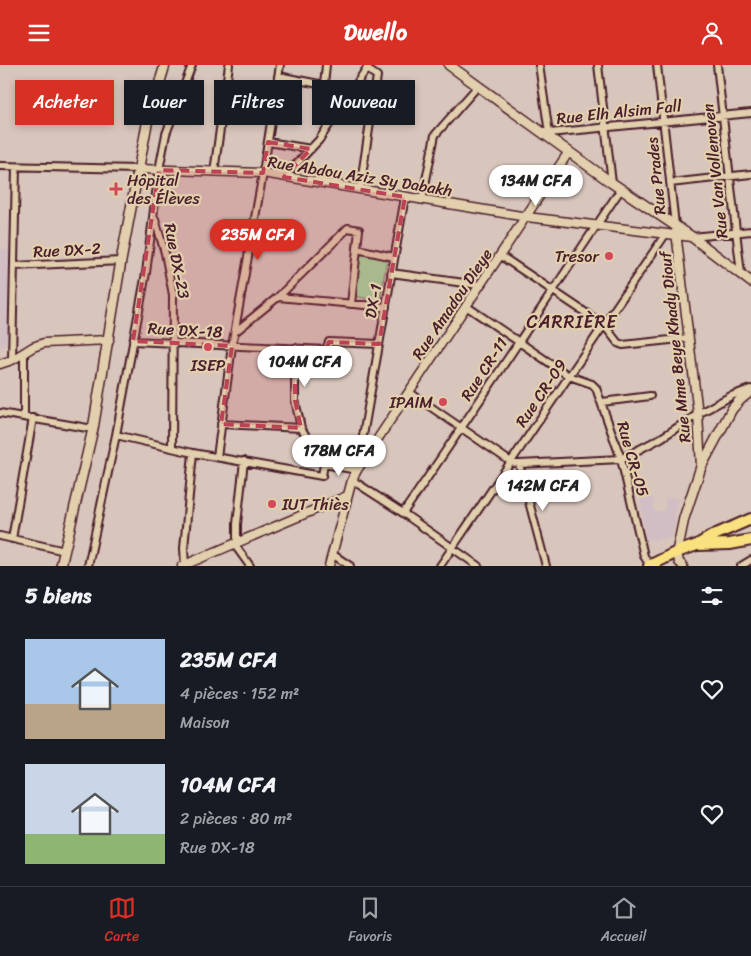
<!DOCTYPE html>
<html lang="fr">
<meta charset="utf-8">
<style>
:root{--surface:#171b24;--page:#20242c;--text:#f1f3f6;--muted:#9ea1a6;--line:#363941;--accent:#d93025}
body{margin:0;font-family:Sriracha,sans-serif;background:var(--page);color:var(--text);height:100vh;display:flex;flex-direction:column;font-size:19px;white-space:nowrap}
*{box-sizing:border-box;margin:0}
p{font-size:16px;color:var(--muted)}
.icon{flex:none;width:28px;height:28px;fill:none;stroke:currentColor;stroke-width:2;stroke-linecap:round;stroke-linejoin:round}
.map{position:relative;height:501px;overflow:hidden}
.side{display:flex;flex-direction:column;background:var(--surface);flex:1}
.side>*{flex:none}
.hud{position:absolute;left:15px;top:15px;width:500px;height:45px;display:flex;gap:10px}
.price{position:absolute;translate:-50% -42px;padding:0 11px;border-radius:18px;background:#fff;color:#222;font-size:16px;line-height:32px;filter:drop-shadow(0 1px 2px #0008)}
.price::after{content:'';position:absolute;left:50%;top:30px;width:15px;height:11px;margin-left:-8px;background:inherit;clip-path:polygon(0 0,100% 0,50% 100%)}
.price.selected{background:var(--accent);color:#fff}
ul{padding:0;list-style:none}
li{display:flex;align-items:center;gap:15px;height:125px;padding:0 25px}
li span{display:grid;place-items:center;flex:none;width:140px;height:100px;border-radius:0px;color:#555}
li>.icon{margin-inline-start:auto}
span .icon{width:60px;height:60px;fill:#fffc;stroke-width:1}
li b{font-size:21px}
h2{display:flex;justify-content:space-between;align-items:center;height:60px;padding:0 25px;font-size:21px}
.tag{padding:0 18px;border-radius:0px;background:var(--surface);box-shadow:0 2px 8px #0003;font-size:18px;line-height:45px}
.tag.selected{background:var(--accent);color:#fff}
header{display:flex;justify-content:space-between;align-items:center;height:65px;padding:0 25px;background:var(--accent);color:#fff;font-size:22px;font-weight:700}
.dock{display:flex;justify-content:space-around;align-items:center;height:70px;border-top:1px solid var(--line);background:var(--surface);font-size:14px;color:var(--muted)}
.dock a{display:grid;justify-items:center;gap:2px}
.dock .selected{color:var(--accent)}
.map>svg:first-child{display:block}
</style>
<header><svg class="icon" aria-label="menu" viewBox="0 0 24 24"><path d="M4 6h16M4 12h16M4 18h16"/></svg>Dwello<svg class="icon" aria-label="person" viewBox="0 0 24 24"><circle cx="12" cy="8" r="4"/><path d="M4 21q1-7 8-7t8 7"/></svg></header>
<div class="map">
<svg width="751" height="501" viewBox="0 0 751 501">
<rect width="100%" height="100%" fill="#d8c5bb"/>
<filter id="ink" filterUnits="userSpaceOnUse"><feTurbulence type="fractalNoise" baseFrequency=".02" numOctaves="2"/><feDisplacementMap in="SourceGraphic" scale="10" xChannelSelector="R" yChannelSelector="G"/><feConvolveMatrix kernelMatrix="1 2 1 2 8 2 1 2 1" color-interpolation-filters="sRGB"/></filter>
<g filter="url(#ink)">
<path fill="#d1bec5" d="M0,184H9V224L6,278L0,284Z
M653,432L654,446H664L666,432L679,433L675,442V457L671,473L646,475L640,433Z"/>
<path fill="#a4d89b" stroke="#777c63" d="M361,188L387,193L380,236L354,231Z"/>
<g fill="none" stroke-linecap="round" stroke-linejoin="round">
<defs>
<path id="minor" d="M326,0L323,30L341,43
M539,0L549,68
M598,0L612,118
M657,0L675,160
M717,0L741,209
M278,11L324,20
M222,48L271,55
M549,68L751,48
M268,77L311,84
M0,101L138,104
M214,107L229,0
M284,112L319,75L369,0
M670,118L751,109
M360,124L377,11L367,4
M422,135L435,70L478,21
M155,154L165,188L173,230L172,383
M692,172L751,166
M357,184L394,192
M501,191L604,260L618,278L623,280L689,273
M14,201L121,196
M391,208L479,220
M278,232L386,242
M466,241L569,311L592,319L596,323L621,394L644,491L650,501
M235,267L278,232L348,163L359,165L351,239
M133,276L326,285L329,277L379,279
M295,283V335L301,363
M24,288V352
M12,295L16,102
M409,327L511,397L519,399L621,394L661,373L698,349L731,331L750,324
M602,337L650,331
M0,348L93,364
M116,370L193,388L322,411L324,399L301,363L221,359
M217,392L232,281L263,108L280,0
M244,396L237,459V483L250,501
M324,399L357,405L405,132
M519,399L546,501
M352,415L403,448L478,501
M403,448C477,342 548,232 621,124
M0,471L65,486
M12,474L33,353
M332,489L350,501
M88,501L116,370L146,208L159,105L166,69L192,0
M185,501L184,483L193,388
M440,501L665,170
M741,501L751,495"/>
<path id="tertiary" d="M138,104L263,108L527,152L692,172
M676,167L698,349L701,402
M0,299L12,295L33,282L44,278L109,275
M677,487L679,497L683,501
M182,501L347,431
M329,501L352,415L357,405L568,88"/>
<path id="secondary" d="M449,0L612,118L692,172L751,217
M677,487L684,453L701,402L732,344L741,334L751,326
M61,501L93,364L121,196L147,59L165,0"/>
<path id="trunk" d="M698,480L730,479L751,475
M649,501L677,487L697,480L712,471L751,454"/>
</defs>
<use href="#minor" stroke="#4a1f2b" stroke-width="10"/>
<use href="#tertiary" stroke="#4a1f2b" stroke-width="11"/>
<use href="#secondary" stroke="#4a1f2b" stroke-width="12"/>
<use href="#trunk" stroke="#4a1f2b" stroke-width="14"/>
<use href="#minor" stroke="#e2cfad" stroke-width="6"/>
<use href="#tertiary" stroke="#e2cfad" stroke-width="8"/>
<use href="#secondary" stroke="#e2cfad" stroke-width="9"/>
<use href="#trunk" stroke="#fae180" stroke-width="10"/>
</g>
</g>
<path fill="#bd4354" fill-opacity="0.2" stroke="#bd4354" stroke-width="4" stroke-dasharray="10 6" stroke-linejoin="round" d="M268,77L311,84L284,112L405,132L379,279L329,277L326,285L295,283V335L301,363L221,359L232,281L133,276L159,105L263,108Z"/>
<g fill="#d1495b" stroke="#e2cfad" stroke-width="2">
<path d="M113.5 116.5h5v5h5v5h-5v5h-5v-5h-5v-5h5z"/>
<circle cx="609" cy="191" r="5"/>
<circle cx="208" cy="282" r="5"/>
<circle cx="443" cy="337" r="5"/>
<circle cx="272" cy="439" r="5"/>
</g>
<g text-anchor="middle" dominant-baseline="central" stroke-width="4.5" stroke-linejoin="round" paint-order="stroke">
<g font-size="16" fill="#4a1f2b" stroke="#e2cfad">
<text transform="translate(619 47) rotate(-6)">Rue Elh Alsim Fall</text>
<text transform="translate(715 106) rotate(-96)">Rue Van Vollenoven</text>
<text transform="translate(360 111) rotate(9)">Rue Abdou Aziz Sy Dabakh</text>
<text transform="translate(656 111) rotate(-96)">Rue Prades</text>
<text transform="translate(67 185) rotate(-3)">Rue DX-2</text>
<text transform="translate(177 196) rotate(79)">Rue DX-23</text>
<text transform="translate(373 236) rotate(-80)">DX-1</text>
<text transform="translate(452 239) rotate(-56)">Rue Amadou Dieye</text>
<text transform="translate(185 265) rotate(3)">Rue DX-18</text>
<text transform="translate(675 282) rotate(-96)">Rue Mme Beye Khady Diouf</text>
<text transform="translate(484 304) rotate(-57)">Rue CR-11</text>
<text transform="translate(541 328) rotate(-56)">Rue CR-09</text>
<text transform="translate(633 394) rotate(74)">Rue CR-05</text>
</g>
<g font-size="16" fill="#4a1f2b" stroke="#e2cfad" text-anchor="start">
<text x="127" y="115">Hôpital<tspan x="127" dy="18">des Élèves</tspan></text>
<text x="599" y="191" text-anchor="end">Tresor</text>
<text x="208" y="300" text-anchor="middle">ISEP</text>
<text x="433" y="337" text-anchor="end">IPAIM</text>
<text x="282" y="439">IUT Thiès</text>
</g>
<g font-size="18" letter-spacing="1" fill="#4a1f2b" stroke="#e2cfad">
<text x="572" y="257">CARRIÈRE</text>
</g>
</g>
</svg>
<b class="price" style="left:536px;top:142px">134M CFA</b>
<b class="price selected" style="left:258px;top:196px">235M CFA</b>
<b class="price" style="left:305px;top:323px">104M CFA</b>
<b class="price" style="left:339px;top:412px">178M CFA</b>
<b class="price" style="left:543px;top:447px">142M CFA</b>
<div class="hud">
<a class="tag selected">Acheter</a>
<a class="tag">Louer</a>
<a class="tag">Filtres</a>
<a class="tag">Nouveau</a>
</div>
</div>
<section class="side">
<h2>5 biens<svg class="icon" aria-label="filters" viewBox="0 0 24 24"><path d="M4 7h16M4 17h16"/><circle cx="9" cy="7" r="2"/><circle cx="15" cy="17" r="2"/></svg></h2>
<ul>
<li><span style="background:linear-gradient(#a9c7e8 65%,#b9a48a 0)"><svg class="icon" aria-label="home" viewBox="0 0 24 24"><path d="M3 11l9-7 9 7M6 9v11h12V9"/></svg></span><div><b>235M CFA</b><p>4 pièces · 152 m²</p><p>Maison</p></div><svg class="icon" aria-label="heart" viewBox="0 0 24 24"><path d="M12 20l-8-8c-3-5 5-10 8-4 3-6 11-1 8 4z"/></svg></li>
<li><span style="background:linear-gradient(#c9d6e8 70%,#8fb573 0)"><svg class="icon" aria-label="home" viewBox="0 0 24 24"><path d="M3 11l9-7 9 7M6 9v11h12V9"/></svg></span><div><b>104M CFA</b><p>2 pièces · 80 m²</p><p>Rue DX-18</p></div><svg class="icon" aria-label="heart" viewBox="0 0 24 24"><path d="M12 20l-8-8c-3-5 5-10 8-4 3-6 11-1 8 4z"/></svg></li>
</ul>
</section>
<nav class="dock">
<a class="selected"><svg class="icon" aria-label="map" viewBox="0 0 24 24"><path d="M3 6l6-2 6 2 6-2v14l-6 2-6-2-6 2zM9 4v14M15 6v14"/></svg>Carte</a>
<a><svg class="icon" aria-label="saved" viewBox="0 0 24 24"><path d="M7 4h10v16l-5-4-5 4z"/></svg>Favoris</a>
<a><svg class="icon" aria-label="home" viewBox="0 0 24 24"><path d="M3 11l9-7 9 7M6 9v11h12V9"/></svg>Accueil</a>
</nav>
